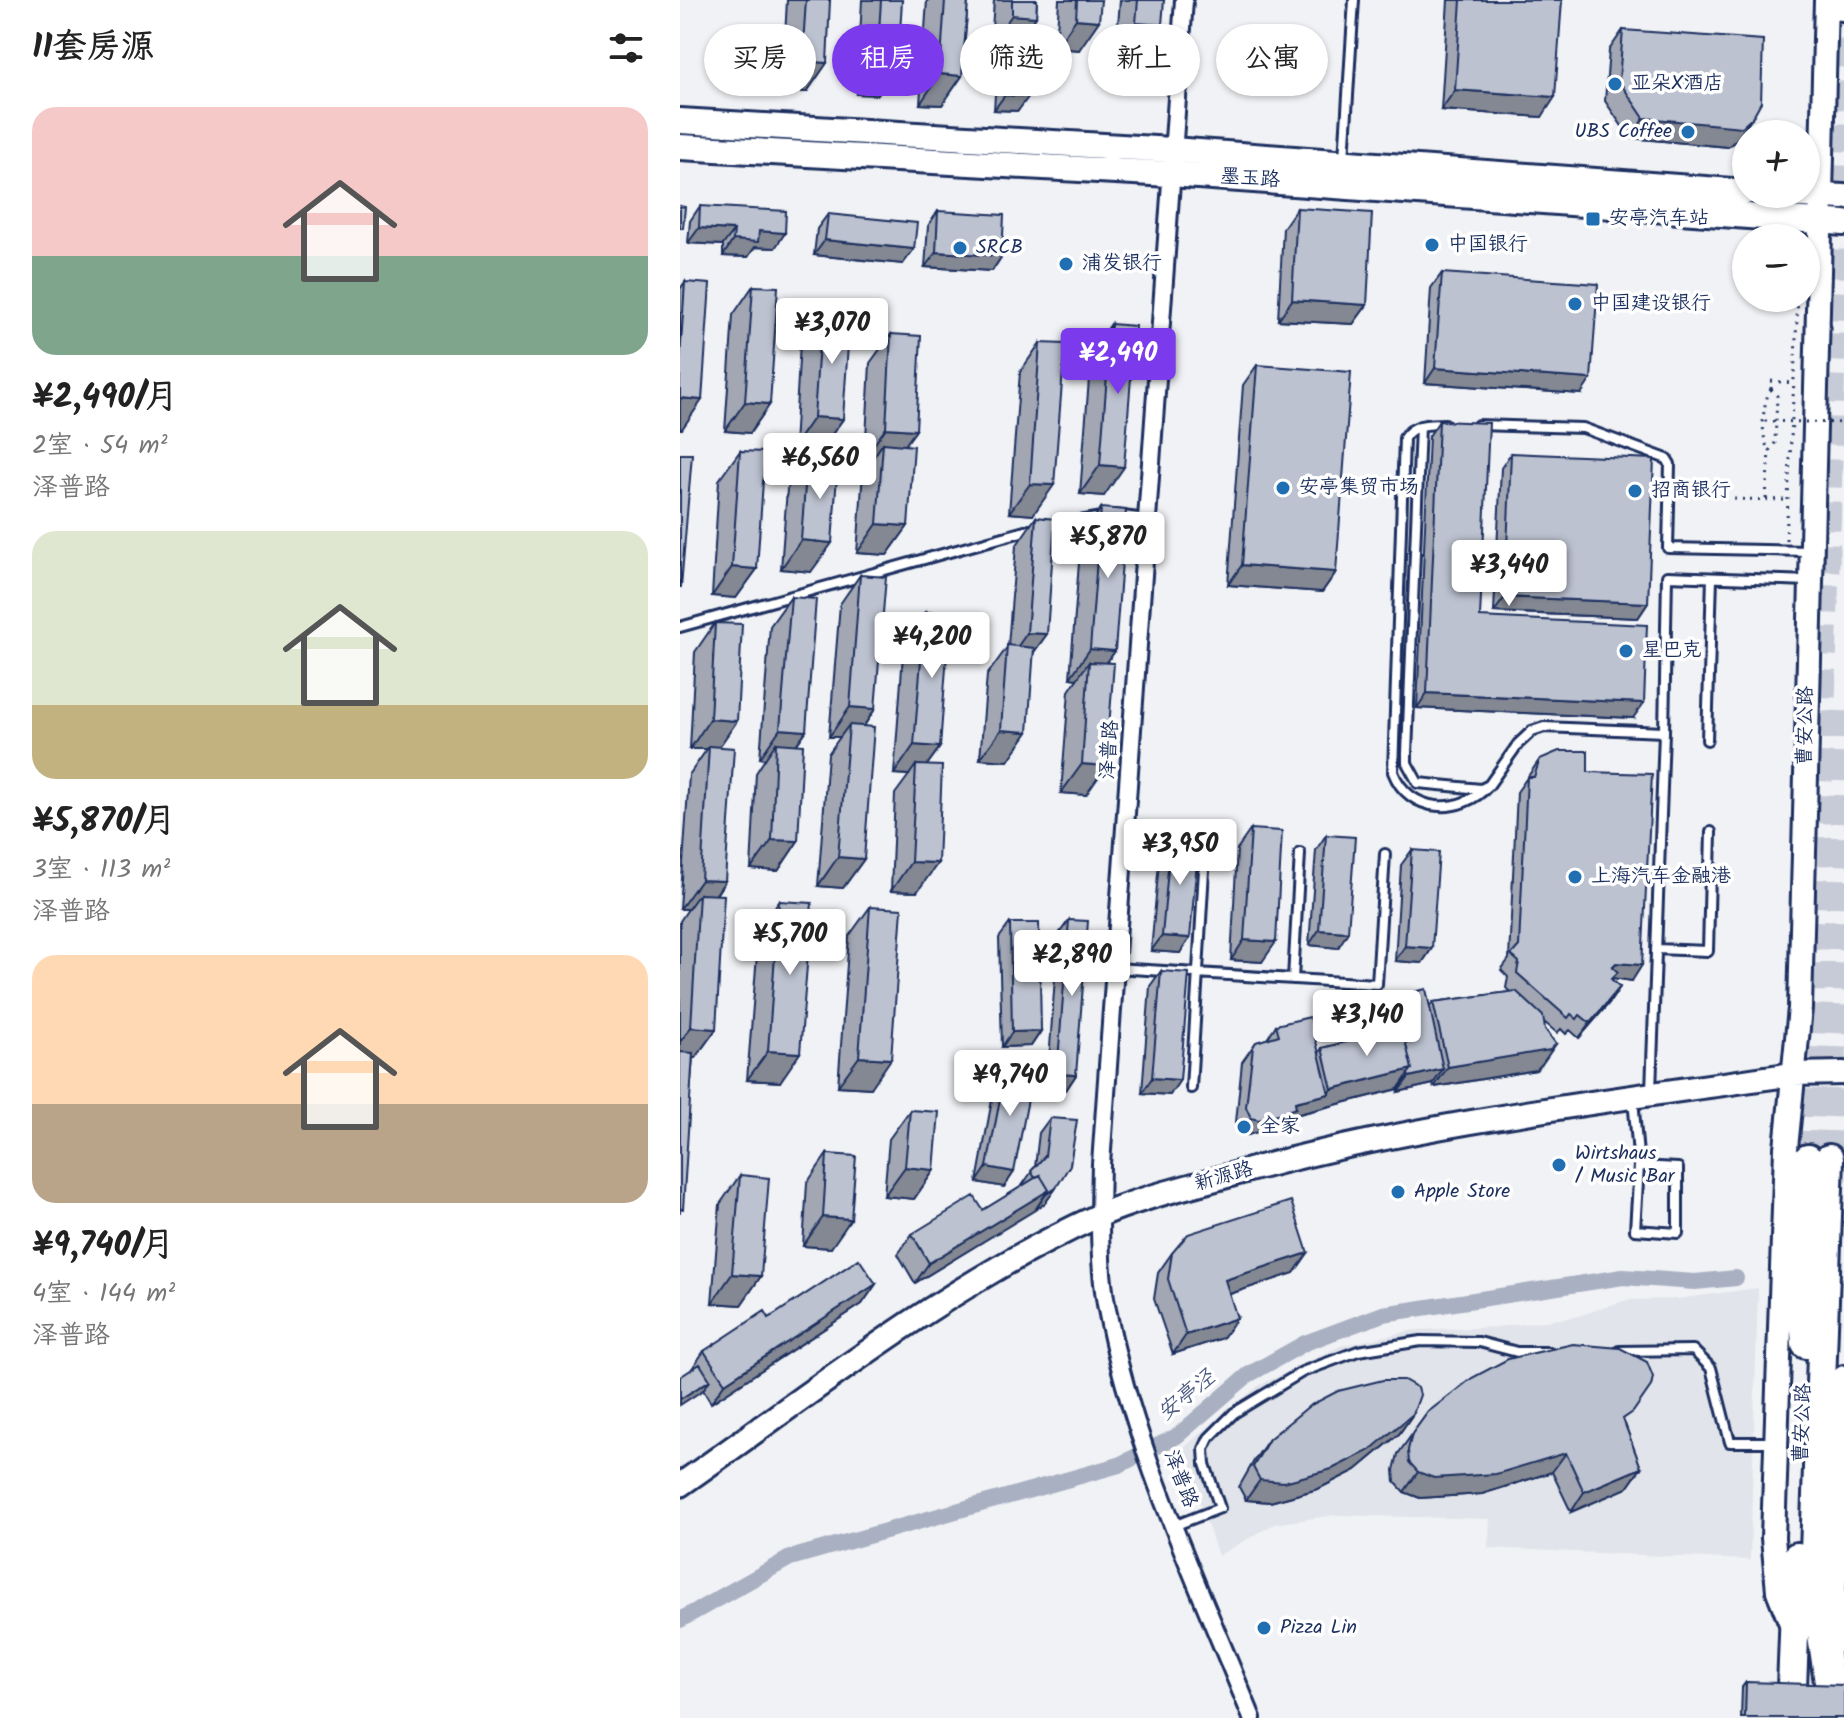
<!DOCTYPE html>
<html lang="zh">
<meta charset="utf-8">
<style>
:root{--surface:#fff;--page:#f2f2f2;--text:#222;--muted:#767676;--accent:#7c3aed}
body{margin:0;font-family:Kalam,"LXGW WenKai TC",sans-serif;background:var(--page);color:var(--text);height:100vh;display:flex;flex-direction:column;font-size:30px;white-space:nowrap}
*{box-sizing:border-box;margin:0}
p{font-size:26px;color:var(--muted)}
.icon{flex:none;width:44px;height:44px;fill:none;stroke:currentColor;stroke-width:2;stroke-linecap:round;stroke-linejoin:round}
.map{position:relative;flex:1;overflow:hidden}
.details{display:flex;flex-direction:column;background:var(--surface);width:680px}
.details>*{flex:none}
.guide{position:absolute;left:24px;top:24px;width:760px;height:72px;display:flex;gap:16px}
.buttons{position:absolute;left:1052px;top:120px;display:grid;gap:16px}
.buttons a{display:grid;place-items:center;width:88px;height:88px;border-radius:50%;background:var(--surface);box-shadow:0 2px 6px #0004;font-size:40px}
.price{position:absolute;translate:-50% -68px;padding:0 18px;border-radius:8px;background:#fff;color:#222;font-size:26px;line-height:52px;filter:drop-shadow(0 2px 4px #0008)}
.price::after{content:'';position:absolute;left:50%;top:48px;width:24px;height:18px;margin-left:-12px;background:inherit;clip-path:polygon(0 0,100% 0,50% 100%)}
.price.active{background:var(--accent);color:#fff}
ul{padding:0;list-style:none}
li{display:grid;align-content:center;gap:16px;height:424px;padding:0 32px}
li span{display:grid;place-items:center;height:248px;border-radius:24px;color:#555}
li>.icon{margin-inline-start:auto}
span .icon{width:144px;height:144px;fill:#fffc;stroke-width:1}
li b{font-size:34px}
h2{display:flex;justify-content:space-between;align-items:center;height:96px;padding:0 32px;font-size:34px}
.tag{padding:0 28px;border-radius:36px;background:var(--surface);box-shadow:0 2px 6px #0004;font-size:28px;line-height:72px}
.tag.active{background:var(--accent);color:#fff}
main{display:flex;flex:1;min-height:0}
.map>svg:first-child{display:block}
</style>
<main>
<section class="details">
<h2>11套房源<svg class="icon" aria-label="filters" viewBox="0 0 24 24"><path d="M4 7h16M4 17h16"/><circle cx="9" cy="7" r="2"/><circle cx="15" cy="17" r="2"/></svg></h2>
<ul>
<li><span style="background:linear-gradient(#f6c9c9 60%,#7fa58c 0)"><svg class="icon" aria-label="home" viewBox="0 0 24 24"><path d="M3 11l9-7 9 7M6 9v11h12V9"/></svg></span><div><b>¥2,490/月</b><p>2室 · 54 m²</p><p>泽普路</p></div></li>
<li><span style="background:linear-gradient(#dfe7d0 70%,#c2b280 0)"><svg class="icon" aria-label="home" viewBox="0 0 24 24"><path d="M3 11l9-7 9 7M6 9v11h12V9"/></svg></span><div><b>¥5,870/月</b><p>3室 · 113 m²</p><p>泽普路</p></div></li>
<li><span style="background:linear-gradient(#ffd9b3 60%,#b9a48a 0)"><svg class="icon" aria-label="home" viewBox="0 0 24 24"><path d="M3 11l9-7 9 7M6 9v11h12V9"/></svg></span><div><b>¥9,740/月</b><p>4室 · 144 m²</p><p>泽普路</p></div></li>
</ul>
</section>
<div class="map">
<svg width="1164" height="1718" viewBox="0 0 1164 1718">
<rect width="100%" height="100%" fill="#f1f2f5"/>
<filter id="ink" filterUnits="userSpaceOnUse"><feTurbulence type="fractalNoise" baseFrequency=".0125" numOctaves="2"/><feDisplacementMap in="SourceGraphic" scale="16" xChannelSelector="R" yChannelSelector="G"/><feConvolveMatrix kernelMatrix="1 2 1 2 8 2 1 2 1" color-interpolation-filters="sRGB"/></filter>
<g filter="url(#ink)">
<path fill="#e1e4ea" d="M1078,1288L1070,1560L808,1548L810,1519L655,1515L594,1524L538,1556L502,1449L578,1386L660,1346L734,1330L818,1327L895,1317L947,1300L997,1299Z"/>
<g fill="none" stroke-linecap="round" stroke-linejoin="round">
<path stroke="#a8b0c2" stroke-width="16" d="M0,1620L110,1558L439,1465L497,1436L568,1375L625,1343L703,1314L943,1277L1015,1282L1056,1278"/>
<path stroke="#c6cbd7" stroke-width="28" stroke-dasharray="28 14" stroke-linecap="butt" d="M1128,1159L1162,6
M1149,1159L1164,708"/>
<defs>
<path id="lane" d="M664,159L674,0
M765,424C749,424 733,424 724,438L713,772C729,814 781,816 809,785
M798,425L903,428L987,459L990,464L988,548L1130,551
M740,426L727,754V763L738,783L801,789L809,785L838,744L852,731L864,727L984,732L987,576L1129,581
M435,515L466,519
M0,627L345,531L422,517
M1027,740L1032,578
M976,949L1028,951L1031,832
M435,968L697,984L705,854
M613,979L620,853
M511,1088L525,853
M971,1091L984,732
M953,1099L959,1166L955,1230L998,1233V1168L959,1166
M939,1351L1013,1350L1031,1368L1050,1442H1095
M496,1525L540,1508L525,1464L524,1449L529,1438L554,1413L622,1372L678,1351L741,1341L799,1342L837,1352H869"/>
<path id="street" d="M504,0L421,1164C420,1211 418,1258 426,1304C452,1447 518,1584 572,1718"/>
<path id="secondary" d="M0,1485C135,1391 268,1284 418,1216C462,1197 512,1186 558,1173C738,1123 928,1101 1113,1074L1164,1073
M1112,1626L1098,1591L1093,1538L1106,1148L1120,1008L1146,0
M1152,1644L1164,1377"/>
<path id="primary" d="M0,121L492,150L1066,192
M0,147L490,174L1164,223
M1099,194L1164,197
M1162,1437L1164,1480"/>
<path id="highway" d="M1162,6V0
M1149,1159L1134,1580L1150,1689
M1126,1344L1123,1299L1128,1159
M1112,1688L1117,1557"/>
</defs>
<use href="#lane" stroke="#1b2f5e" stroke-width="14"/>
<use href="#street" stroke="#1b2f5e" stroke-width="22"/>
<use href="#secondary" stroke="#1b2f5e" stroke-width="28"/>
<use href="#primary" stroke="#1b2f5e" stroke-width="30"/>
<use href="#highway" stroke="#1b2f5e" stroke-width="34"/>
<path stroke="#1b2f5e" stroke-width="3" stroke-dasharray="2 6" stroke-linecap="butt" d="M1091,389L1097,396L1095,443L1089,451C1080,436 1082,403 1091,389Z
M1091,389V381L1113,383
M1054,499L1106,500
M1086,499L1089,451
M1106,540L1118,298"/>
<use href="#lane" stroke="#fff" stroke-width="8"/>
<use href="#street" stroke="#fff" stroke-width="16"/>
<use href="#secondary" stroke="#fff" stroke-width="22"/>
<use href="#primary" stroke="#fff" stroke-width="24"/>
<use href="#highway" stroke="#fff" stroke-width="28"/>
<path stroke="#1b2f5e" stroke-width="3" stroke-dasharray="2 6" stroke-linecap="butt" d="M1085,421L1164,423"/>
</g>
<path fill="#a2a7b3" stroke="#1b2f5e" stroke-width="2" d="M107,0H150L127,92L102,91Z
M182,0H222L198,95L177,94Z
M247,0H288L282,76L262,105L240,104Z
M314,0H357L356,17L335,46L311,44Z
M379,0H421L399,50L376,48Z
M440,0H484L462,54L436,52Z
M768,0H882L862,117L761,110Z
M943,30L1072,118L1058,138L1048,147L950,138L925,101L929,50Z
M328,49L338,111L314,110L317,64Z
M20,206L95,248L75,247L68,257L43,256V245L8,243L10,221Z
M617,208L687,305L673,324L598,320L603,228Z
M258,211L322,256L312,271L245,267L248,226Z
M148,214L223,264L134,255L137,229Z
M762,273L901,394L745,383L751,288Z
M5,282L2,429H0V289Z
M73,286L90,404L70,433L45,431L53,315Z
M141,313L163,419L142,448L114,446L120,342Z
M431,324L424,496L400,494L411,353Z
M211,334L236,430L225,445L228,526L207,555L177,553L183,472L193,458L185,457L190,363Z
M360,343L353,515L329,513L340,372Z
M577,365L656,572L642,592L548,585L563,385Z
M759,421L800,617L953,718L737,708L749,436Z
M60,451L77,569L56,598L32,596L39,480Z
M831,453L968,603L958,618L814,612L821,468Z
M127,460L131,572L101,569L107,489Z
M421,508L435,651L426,663L406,795L381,793L389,691L397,679L390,678L401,537Z
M356,517L367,634L354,652L328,761L300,759L307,675L328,646L336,546Z
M180,575L195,709L184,726V859L163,888L138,886L148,754L160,737H149L160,604Z
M111,597L126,731L117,744L118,841L98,871L71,869L76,773L85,759L80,758L90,626Z
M245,612L260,747L247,765L237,892L211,891L215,794L229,775L214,774L224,641Z
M35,623L39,747L45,881L36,895V1029L15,1058H13L0,1213V921L8,909H0L9,775L27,749H10L15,652Z
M860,759L908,772L952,981L933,978L932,980L940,987L930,1002L899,1038L890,1030L886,1034L881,1029L877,1033L864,1022L862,1064L856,1070L754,1087L753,1084L718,1092V1089L611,1116L605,1123L568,1135L560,1133L556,1122L562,1062L576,1042L587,1039L596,1025L639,1053L642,1048L705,1033L700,1012L711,997L749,1007L753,1002L830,992L826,988L828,977L821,970L829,959L837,792Z
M571,829L582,962L551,960L557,849Z
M646,835L658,948L629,945L636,850Z
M491,836L500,953L471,951L480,851Z
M732,850L752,948L742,963L715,961L721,865Z
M99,901L100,1082L67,1080L79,930Z
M190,907L191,1088L158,1086L169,936Z
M389,920L396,1075L386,1090L367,1089L378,935Z
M330,923L361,1031L351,1046L322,1047L319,938Z
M481,971L490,1095L462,1093L470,986Z
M327,1063L334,1172L324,1187L297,1182L316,1078Z
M230,1110L254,1170L234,1199L204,1196L209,1139Z
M370,1118L376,1188L365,1203L235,1283L218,1254L232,1234L303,1210L341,1187L355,1167L359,1133Z
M147,1154L151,1248L123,1246L127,1183Z
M60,1175L81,1276L61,1305L32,1303L40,1204Z
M492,1253H628L614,1273L550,1294L543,1338L493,1354L474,1299L478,1273Z
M196,1284L182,1304L31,1403L11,1370L24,1351L89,1318Z
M748,1412L945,1424L961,1468L947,1488L891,1512L872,1472L802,1494L740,1498L724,1492L715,1482L714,1470L718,1454Z
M733,1414L719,1434L676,1470L638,1489L590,1502L566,1500L559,1487L575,1459L589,1439Z
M1066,1682L1164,1718H1061L1062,1687Z"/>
<path fill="#848892" stroke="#1b2f5e" stroke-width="2" d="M332,15L356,17L335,46L311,44Z
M396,19L419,21L399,50L376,48Z
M456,23L482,25L462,54L436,52Z
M122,61L147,63L127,92L102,91Z
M197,65L218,66L198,95L177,94Z
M260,74L282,76L262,105L240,104Z
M775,90L875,97L862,117L761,110Z
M325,95L349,96L338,111L314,110Z
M964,118H1072L1058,138L1048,147L950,138Z
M19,228L54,230L43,245L8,243Z
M79,231L105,233L95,248L75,247L68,257L43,256L53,240Z
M145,240L234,249L223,264L134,255Z
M256,252L322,256L312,271L245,267Z
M612,300L687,305L673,324L598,320Z
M755,368L911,379L901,394L745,383Z
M0,398L22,400L2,429H0Z
M65,402L90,404L70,433L45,431Z
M134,417L163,419L142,448L114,446Z
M206,428L236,430L215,459L203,443L193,458L185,457Z
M420,465L444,467L424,496L400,494Z
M350,484L374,485L353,515L329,513Z
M197,524L228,526L207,555L177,553Z
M121,540L152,543L131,572L101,569Z
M562,565L656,572L642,592L548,585Z
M52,567L77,569L56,598L32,596Z
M825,597L968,603L958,618L814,612Z
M347,633L367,634L346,663L327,662Z
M410,649L435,651L414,680L409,662L397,679L390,678Z
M747,693L964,703L953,718L737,708Z
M170,707L195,709L175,739L169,725L160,737H149Z
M30,719L57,721L37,750L29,746L27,749H10Z
M100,729L126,731L105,760L96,743L85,759L80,758Z
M321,730L348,732L328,761L300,759Z
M234,745L260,747L239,776L236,765L229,775L214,774Z
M402,764L426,766L406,795L381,793Z
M92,840L118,841L98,871L71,869Z
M158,857L184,859L163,888L138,886Z
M231,862L258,863L237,892L211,891Z
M21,880L45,881L25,910L19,894L8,909H0Z
M639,930L668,932L658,948L629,945Z
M482,936L510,938L500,953L471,951Z
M564,940L596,942L582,962L551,960Z
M725,946L752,948L742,963L715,961Z
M936,963L962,965L952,981L933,978L927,987L925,978Z
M940,987L930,1002L899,1038L910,1023Z
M11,1027L36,1029L15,1058L0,1057V1042Z
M361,1031L351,1046L322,1047L332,1032Z
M876,1044L862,1064L856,1070L754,1087L768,1067Z
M88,1051L120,1053L100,1082L67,1080Z
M179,1057L211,1059L191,1088L158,1086Z
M732,1069L718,1089L611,1116L605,1123L568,1135L560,1133L571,1118L615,1102L649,1094L652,1089Z
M763,1069L753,1084L718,1092L729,1077Z
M377,1074L396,1075L386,1090L367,1089Z
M472,1078L500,1080L490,1095L462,1093Z
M225,1167L254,1170L234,1199L204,1196Z
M307,1167L334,1172L324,1187L297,1182Z
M376,1188L365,1203L355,1210L365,1195Z
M369,1190L355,1210L235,1283L249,1263Z
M143,1217L171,1219L151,1248L123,1246Z
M628,1253L614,1273L531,1300L545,1280Z
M52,1274L81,1276L61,1305L32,1303Z
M196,1284L182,1304L31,1403L45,1383Z
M557,1318L543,1338L493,1354L506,1335Z
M30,1380L23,1390L0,1405V1399Z
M733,1414L719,1434L676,1470L638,1489L590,1502L566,1500L580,1480Z
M886,1453L872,1472L802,1494L740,1498L724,1492L738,1472Z
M961,1468L947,1488L891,1512L904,1492Z"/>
<path fill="#bcc2d0" stroke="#1b2f5e" stroke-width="2" d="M126,0H150L147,63L122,61Z
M201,0H222L218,66L197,65Z
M265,0H288L282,76L260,74Z
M332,0H357L356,17L332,15Z
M397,0H421L419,21L396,19Z
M458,0H484L482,25L456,23Z
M781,0H882L875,97L775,90Z
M943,30L1083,40L1081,102L1072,118L1062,127L964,118L939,81Z
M328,49L352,50L349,96L325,95Z
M0,206L5,207L3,228H0Z
M20,206L106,211L105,233L79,231L78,242L53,240L54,230L19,228Z
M617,208L692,213L687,305L612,300Z
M258,211L324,215L322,256L256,252Z
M148,214L237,223L234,249L145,240Z
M762,273L918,284L911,379L755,368Z
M5,282L30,284L22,400L0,398V360Z
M73,286L98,287L90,404L65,402Z
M141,313L170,315L163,419L134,417Z
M431,324L455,326L444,467L420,465Z
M211,334L241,336L236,430L206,428Z
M360,343L385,344L374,485L350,484Z
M577,365L671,372L656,572L562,565Z
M759,421L809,423L800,617L967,625L964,703L747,693Z
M203,443L234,446L228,526L197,524Z
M60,451L85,452L77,569L52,567Z
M831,453L974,459L968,603L825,597Z
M0,454H12L1,587H0Z
M127,460L158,462L152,543L121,540Z
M421,508L446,510L435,651L410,649Z
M356,517L375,519L367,634L347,633Z
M180,575L206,577L195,709L170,707Z
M111,597L136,599L126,731L100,729Z
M245,612L270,614L260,747L234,745Z
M35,623L62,624L57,721L30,719Z
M327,645L354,648L348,732L321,730Z
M409,662L434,663L426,766L402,764Z
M169,725L194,727L184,859L158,857Z
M96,743L123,745L118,841L92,840Z
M29,746L54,748L45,881L21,880Z
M879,751H908V772L972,774L962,965L936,963L932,967L938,972L931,979L940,987L910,1023L900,1015L897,1019L891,1014L888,1018L837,973L839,962L831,955L839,946L847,777H854L860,759Z
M236,765L262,766L258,863L231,862Z
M571,829L602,831L596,942L564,940Z
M646,835L675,837L668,932L639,930Z
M491,836L519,838L510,938L482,936Z
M732,850L759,852L752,948L725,946Z
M19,894L44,895L36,1029L11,1027Z
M99,901L132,903L120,1053L88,1051Z
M190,907L222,909L211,1059L179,1057Z
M389,920L408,921L396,1075L377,1074Z
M330,923H359L361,1031L332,1032Z
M481,971L509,973L500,1080L472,1078Z
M746,989L763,1069L729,1077L728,1074L732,1069L722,1028L718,1029L711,997Z
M836,991L863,1016L865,1029L876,1044L870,1050L768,1067L753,1002Z
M630,1017L649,1094L615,1102L616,1108L579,1120L571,1118L566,1107L573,1047L576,1042L599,1035L596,1025Z
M722,1028L732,1069L652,1089L642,1048Z
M0,1052L13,1053L3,1209H0Z
M327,1063L354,1068L334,1172L307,1167Z
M230,1110L259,1112L254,1170L225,1167Z
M370,1118L397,1120L390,1165L376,1188L365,1195L369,1190L360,1175L355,1178L351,1171L365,1156Z
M147,1154L176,1156L171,1219L143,1217Z
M60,1175L89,1178L81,1276L52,1274Z
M360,1175L369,1190L249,1263L232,1234L294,1196L303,1210Z
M611,1201L628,1253L545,1280L557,1318L506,1335L488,1279L492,1253L508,1234Z
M179,1259L196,1284L45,1383L24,1351L85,1311L89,1318Z
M893,1344L940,1348L967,1362L973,1377L971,1386L953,1412L943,1419L961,1468L904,1492L886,1453L816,1474L754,1478L738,1472L729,1462L728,1450L732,1434L748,1412L792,1378L828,1359Z
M20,1364L30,1380L0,1399V1377Z
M703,1380H724L738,1388L740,1395L733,1414L690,1450L652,1469L604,1482L580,1480L573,1467L589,1439L629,1406L658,1391Z
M1066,1682L1164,1685V1718H1065Z"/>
</g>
<g fill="#1f6fb2" stroke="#fff" stroke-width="3">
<circle cx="935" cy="84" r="8"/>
<circle cx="1008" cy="132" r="8"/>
<rect x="905" y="211" width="16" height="16" rx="4"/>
<circle cx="752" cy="245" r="8"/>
<circle cx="280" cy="248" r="8"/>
<circle cx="386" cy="264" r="8"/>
<circle cx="895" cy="304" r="8"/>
<circle cx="603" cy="488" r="8"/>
<circle cx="955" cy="491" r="8"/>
<circle cx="946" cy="651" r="8"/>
<circle cx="895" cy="877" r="8"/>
<circle cx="564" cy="1127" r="8"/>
<circle cx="879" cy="1165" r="8"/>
<circle cx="718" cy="1192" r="8"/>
<circle cx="584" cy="1628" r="8"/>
</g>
<g text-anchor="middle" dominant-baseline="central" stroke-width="7" stroke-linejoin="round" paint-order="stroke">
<g font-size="20" fill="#1b2f5e" stroke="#fff" text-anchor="start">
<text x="951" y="84">亚朵X酒店</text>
<text x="992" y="132" text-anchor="end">UBS Coffee</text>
<text x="929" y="219">安亭汽车站</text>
<text x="768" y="245">中国银行</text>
<text x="296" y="248">SRCB</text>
<text x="402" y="264">浦发银行</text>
<text x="911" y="304">中国建设银行</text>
<text x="619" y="488">安亭集贸市场</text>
<text x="971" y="491">招商银行</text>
<text x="962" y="651">星巴克</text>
<text x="911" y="877">上海汽车金融港</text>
<text x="580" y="1127">全家</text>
<text x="895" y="1154">Wirtshaus<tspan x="895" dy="23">/ Music Bar</tspan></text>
<text x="734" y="1192">Apple Store</text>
<text x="600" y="1628">Pizza Lin</text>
</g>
<g font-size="20" fill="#1b2f5e" stroke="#fff">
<text transform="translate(570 179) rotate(4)">墨玉路</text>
<text transform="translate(1126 726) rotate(-89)">曹安公路</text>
<text transform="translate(430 750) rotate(-86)">泽普路</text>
<text transform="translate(544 1177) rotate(-16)">新源路</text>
<text transform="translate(1123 1423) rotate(-88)">曹安公路</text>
<text transform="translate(500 1479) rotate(69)">泽普路</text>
</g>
<g font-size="22" font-style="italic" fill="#4c5c81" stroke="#fff">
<text transform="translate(507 1396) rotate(-39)">安亭泾</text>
</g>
</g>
</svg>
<div class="buttons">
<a>+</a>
<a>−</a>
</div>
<b class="price" style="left:152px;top:366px">¥3,070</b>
<b class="price active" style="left:438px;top:396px">¥2,490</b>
<b class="price" style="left:140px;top:501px">¥6,560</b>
<b class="price" style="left:428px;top:580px">¥5,870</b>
<b class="price" style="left:829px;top:608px">¥3,440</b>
<b class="price" style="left:252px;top:680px">¥4,200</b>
<b class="price" style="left:500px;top:887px">¥3,950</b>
<b class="price" style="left:110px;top:977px">¥5,700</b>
<b class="price" style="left:392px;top:998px">¥2,890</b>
<b class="price" style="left:687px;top:1058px">¥3,140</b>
<b class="price" style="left:330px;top:1118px">¥9,740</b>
<div class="guide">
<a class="tag">买房</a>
<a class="tag active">租房</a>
<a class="tag">筛选</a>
<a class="tag">新上</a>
<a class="tag">公寓</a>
</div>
</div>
</main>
